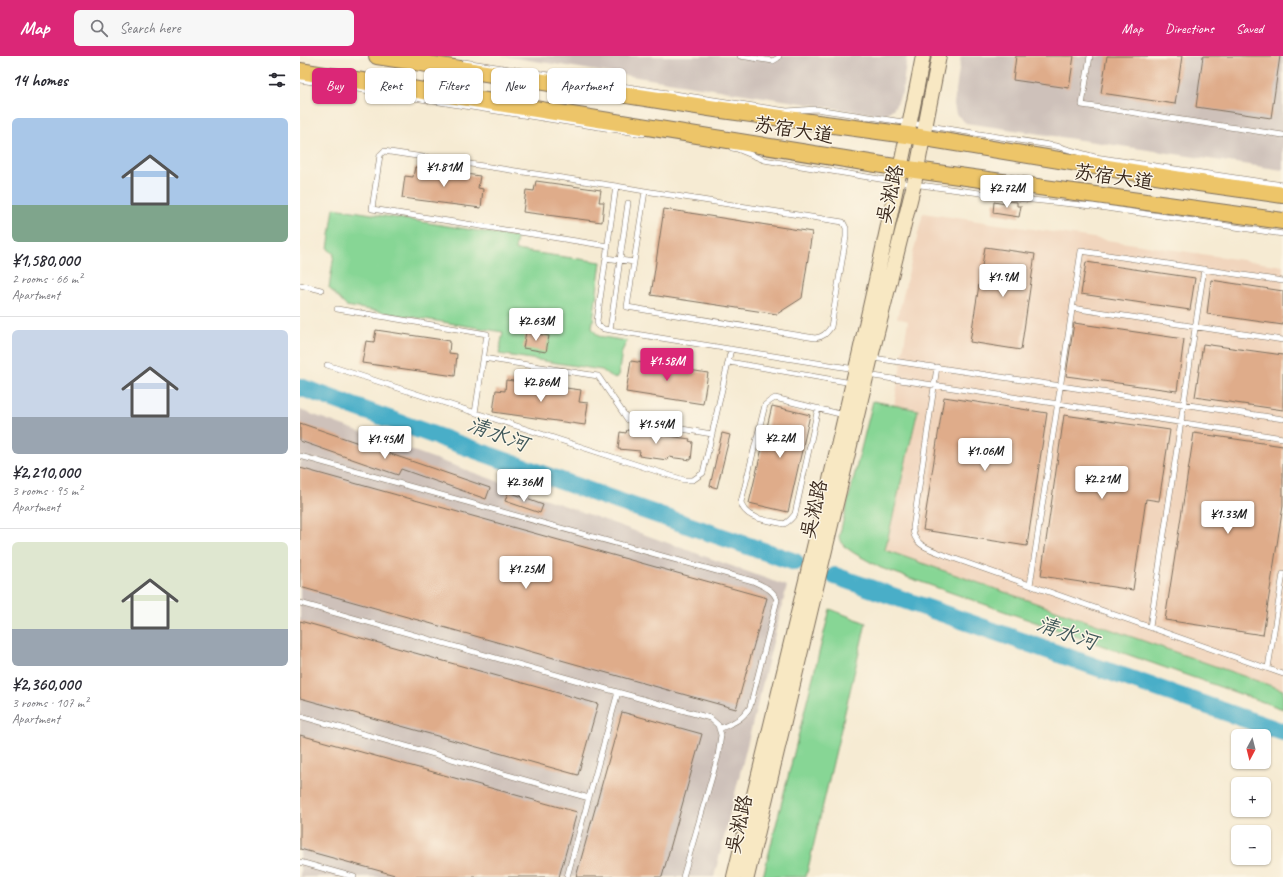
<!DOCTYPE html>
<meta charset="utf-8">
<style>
:root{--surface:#fff;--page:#f7f7f7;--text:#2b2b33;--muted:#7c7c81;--line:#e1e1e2;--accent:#db2777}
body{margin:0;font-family:Caveat,"LXGW WenKai TC",sans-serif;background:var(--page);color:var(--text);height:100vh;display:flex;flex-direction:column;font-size:15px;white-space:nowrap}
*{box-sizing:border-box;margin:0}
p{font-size:13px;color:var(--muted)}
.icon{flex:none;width:22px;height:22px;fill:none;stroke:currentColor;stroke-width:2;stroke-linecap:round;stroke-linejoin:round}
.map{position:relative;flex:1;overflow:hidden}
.panel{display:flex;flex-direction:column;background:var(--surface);width:300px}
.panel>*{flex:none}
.banner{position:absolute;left:12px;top:12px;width:380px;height:36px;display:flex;gap:8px}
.needle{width:26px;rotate:187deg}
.tools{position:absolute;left:931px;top:673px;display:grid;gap:8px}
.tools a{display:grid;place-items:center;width:40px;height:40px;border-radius:6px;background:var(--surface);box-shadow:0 1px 3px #0004;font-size:20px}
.price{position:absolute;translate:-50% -34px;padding:0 9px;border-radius:4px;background:#fff;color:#222;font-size:13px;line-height:26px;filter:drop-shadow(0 1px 2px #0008)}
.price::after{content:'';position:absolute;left:50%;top:24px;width:12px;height:9px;margin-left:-6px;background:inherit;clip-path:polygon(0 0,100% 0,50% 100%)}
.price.selected{background:var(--accent);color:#fff}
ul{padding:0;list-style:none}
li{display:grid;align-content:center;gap:8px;height:212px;padding:0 12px}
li+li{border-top:1px solid var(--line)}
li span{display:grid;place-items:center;height:124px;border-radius:6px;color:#555}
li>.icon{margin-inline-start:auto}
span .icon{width:72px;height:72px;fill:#fffc;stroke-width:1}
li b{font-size:17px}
h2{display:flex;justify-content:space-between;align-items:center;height:48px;padding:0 12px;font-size:17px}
.chip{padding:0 14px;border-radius:6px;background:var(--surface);box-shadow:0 1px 3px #0004;font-size:14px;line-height:36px}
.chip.selected{background:var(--accent);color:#fff}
header{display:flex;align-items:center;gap:24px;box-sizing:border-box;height:56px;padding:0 20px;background:var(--accent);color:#fff}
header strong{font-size:19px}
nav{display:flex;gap:22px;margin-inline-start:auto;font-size:14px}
.search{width:280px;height:36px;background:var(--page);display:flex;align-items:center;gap:10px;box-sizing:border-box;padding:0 14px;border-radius:6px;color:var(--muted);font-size:15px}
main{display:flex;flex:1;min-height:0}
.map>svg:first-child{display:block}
</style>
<header>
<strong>Map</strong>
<div class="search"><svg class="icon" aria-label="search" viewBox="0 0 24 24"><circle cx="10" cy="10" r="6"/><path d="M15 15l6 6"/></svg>Search here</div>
<nav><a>Map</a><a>Directions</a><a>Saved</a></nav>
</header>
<main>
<section class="panel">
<h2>14 homes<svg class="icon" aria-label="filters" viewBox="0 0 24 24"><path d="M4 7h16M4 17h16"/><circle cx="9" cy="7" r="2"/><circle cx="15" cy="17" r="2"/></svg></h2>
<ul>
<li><span style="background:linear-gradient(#a9c7e8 70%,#7fa58c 0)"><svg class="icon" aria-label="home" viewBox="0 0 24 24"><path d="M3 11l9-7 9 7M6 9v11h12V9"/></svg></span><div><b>¥1,580,000</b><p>2 rooms · 66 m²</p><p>Apartment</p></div></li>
<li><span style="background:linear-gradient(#c9d6e8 70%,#9aa5b1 0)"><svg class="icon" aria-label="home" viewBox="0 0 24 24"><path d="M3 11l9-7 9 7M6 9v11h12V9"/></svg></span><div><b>¥2,210,000</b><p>3 rooms · 95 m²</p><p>Apartment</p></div></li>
<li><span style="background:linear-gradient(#dfe7d0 70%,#9aa5b1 0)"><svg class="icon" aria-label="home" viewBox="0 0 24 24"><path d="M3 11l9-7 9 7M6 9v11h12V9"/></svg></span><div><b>¥2,360,000</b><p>3 rooms · 107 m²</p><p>Apartment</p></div></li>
</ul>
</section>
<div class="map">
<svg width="983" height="821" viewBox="0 0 983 821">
<rect width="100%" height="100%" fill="#fcf5e5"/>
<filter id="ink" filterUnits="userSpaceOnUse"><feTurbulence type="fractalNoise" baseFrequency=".025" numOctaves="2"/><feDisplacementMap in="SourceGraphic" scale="8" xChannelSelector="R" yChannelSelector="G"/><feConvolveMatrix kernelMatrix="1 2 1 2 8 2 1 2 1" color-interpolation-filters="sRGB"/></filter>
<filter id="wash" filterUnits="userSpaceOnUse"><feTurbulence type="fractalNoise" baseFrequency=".012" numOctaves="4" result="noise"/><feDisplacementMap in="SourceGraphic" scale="16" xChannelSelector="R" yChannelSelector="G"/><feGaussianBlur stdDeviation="0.9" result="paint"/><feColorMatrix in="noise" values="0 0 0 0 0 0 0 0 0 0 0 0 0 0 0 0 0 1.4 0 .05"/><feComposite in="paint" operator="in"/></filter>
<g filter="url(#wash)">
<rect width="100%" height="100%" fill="#f6ebd3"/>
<path fill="#f1d5bd" d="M623,157L983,210V634L585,494L618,354L594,350L608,265L597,262L601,248Z"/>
<path fill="#cec1ba" d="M203,0H607L602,36L597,47L593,53L584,59L571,58Z
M661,0H983V114L666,67L656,58L654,48Z
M0,354L487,530L414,821H0Z"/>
<path fill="#87d695" stroke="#61805a" d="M34,152L217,181L215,194L301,206L292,272L298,280L327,285L322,295L318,321L313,322L302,314L199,298L203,276L46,250L29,232L34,198L28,193Z
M573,345L618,354L585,494L983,634V653L581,512L554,497L544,490L539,481Z
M530,553L566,567L506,821H463Z"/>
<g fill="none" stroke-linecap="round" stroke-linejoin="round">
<path stroke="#49aec8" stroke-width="18" d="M0,331L303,440L495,506
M535,520L983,676"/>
</g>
<g id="blocks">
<path fill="#dfac8a" d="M716,0H774L769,32L713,24Z
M807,0H882L875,48L801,37Z
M903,0H980L971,62L896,51Z
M115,111L180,120L178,132L183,133L181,152L102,142L105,120L113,121Z
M236,125L301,134L299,146H304L302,166L223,156L226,134L234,135Z
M705,145L717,146V150H721L719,161L693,157L694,146L705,148Z
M364,153L512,176L502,242L477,258L351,239Z
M685,191L735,198L721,294L670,286Z
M786,206L895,222L890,254L781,238Z
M911,224L983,235V269L907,258Z
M774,267L884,283L877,335L766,320Z
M76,274L150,285L149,297L157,298L155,320L62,307L66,285L74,286Z
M226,276L249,280L246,296L223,292Z
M903,288L983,299V354L895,341Z
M331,305L408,317L403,348L326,336Z
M206,324L281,334L279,346L288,347L285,369L193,356L196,334L205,335Z
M644,341L747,357L727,490L623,474Z
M472,350L510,359L488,456L449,447Z
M764,359L870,374L859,445L846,443L833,534L741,520Z
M0,367L190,432L186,443L101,413L98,419L0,385Z
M327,374L390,383L389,385L393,386L391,404L368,401L367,404L339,400L340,395L318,393L320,376L326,377Z
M422,377L430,379L417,432L410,430Z
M894,377L983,390V450L963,579L865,564Z
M0,412L467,542L436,653L0,531Z
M208,436L243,449L240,457L205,445Z
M0,565L298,648L278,719L0,642Z
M322,656L402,678L362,821H276Z
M0,679L277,756L259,821H102L0,793Z"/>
</g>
</g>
<g filter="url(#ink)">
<use href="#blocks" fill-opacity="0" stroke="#7c6e5d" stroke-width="1"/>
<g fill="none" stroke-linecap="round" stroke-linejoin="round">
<defs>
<path id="service" d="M440,0L473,5L478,2L479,0
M790,0L782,49L983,79
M164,6L487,55L516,53L610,67L756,90L795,101L983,129
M0,24L343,78
M432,92L437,93L464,104L598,126L732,144L792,150L983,178
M316,130L297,265L298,270L304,273L555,313
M308,190L72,153L80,99L84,95L90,96L316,130L345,135L543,166L546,172V181L531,271C526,278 523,281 515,282L327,251L345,135
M306,202L334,206
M0,229L21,234
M772,252L983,284
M37,253L187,278L175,357
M310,274L328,147
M183,302L298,320L328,364L412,378L431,293
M573,302L983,363
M429,306L552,327
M27,309L384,424H393L403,417L412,378
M637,311L613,472C613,491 632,493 647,500L983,618
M567,319L983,382
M518,352L495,458C491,463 489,466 484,468C469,464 444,464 441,446L465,349L470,345L475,342L544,359
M0,400L453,525C463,530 473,533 477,544L450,651C441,665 434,666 419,673
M730,529L781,195L983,225
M0,547L410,662L418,669L421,679L418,700L383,821
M850,571L904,213
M968,612L983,518
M0,660L289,742
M0,806L54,821
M267,821L318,636"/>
<path id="secondary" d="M434,821C500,548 569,276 623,0
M447,821L571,301L614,128L639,0"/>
<path id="primary" d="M77,0L422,54L607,79L899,127L983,139
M0,15L601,112L983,165"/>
</defs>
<use href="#service" stroke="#7c6e5d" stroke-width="6"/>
<use href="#secondary" stroke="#7c6e5d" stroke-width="16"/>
<use href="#primary" stroke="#7c6e5d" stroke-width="18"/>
<use href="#service" stroke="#fff" stroke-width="5"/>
<use href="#secondary" stroke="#f8e8c3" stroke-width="14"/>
<use href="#primary" stroke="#edc569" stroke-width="16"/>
</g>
</g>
<g text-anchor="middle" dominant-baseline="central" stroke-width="3" stroke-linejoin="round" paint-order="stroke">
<g font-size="20" fill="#3b2a1e" stroke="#fcf5e5">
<text transform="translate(494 74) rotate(9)">苏宿大道</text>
<text transform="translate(814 121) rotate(8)">苏宿大道</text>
<text transform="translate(590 138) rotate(-77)">吴淞路</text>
<text transform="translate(514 453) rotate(-77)">吴淞路</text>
<text transform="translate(439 768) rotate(-77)">吴淞路</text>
</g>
<g font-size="21" font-style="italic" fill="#40585a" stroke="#fcf5e5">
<text transform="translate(198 378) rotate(20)">清水河</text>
<text transform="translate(767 577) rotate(19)">清水河</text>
</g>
</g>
</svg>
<div class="tools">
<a><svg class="needle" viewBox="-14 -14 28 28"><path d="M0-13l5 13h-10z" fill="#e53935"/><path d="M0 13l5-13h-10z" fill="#7c7c81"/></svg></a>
<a>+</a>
<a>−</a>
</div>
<b class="price" style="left:144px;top:132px">¥1.81M</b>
<b class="price" style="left:707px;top:153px">¥2.72M</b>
<b class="price" style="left:703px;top:242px">¥1.9M</b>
<b class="price" style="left:236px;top:286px">¥2.63M</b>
<b class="price selected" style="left:367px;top:326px">¥1.58M</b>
<b class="price" style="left:241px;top:347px">¥2.86M</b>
<b class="price" style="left:356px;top:389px">¥1.54M</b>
<b class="price" style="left:480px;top:403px">¥2.2M</b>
<b class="price" style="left:85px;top:404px">¥1.45M</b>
<b class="price" style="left:685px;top:416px">¥1.06M</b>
<b class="price" style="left:802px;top:444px">¥2.21M</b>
<b class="price" style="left:224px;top:447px">¥2.36M</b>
<b class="price" style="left:928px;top:479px">¥1.33M</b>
<b class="price" style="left:226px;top:534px">¥1.25M</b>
<div class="banner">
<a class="chip selected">Buy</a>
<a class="chip">Rent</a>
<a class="chip">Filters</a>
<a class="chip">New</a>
<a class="chip">Apartment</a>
</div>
</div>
</main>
